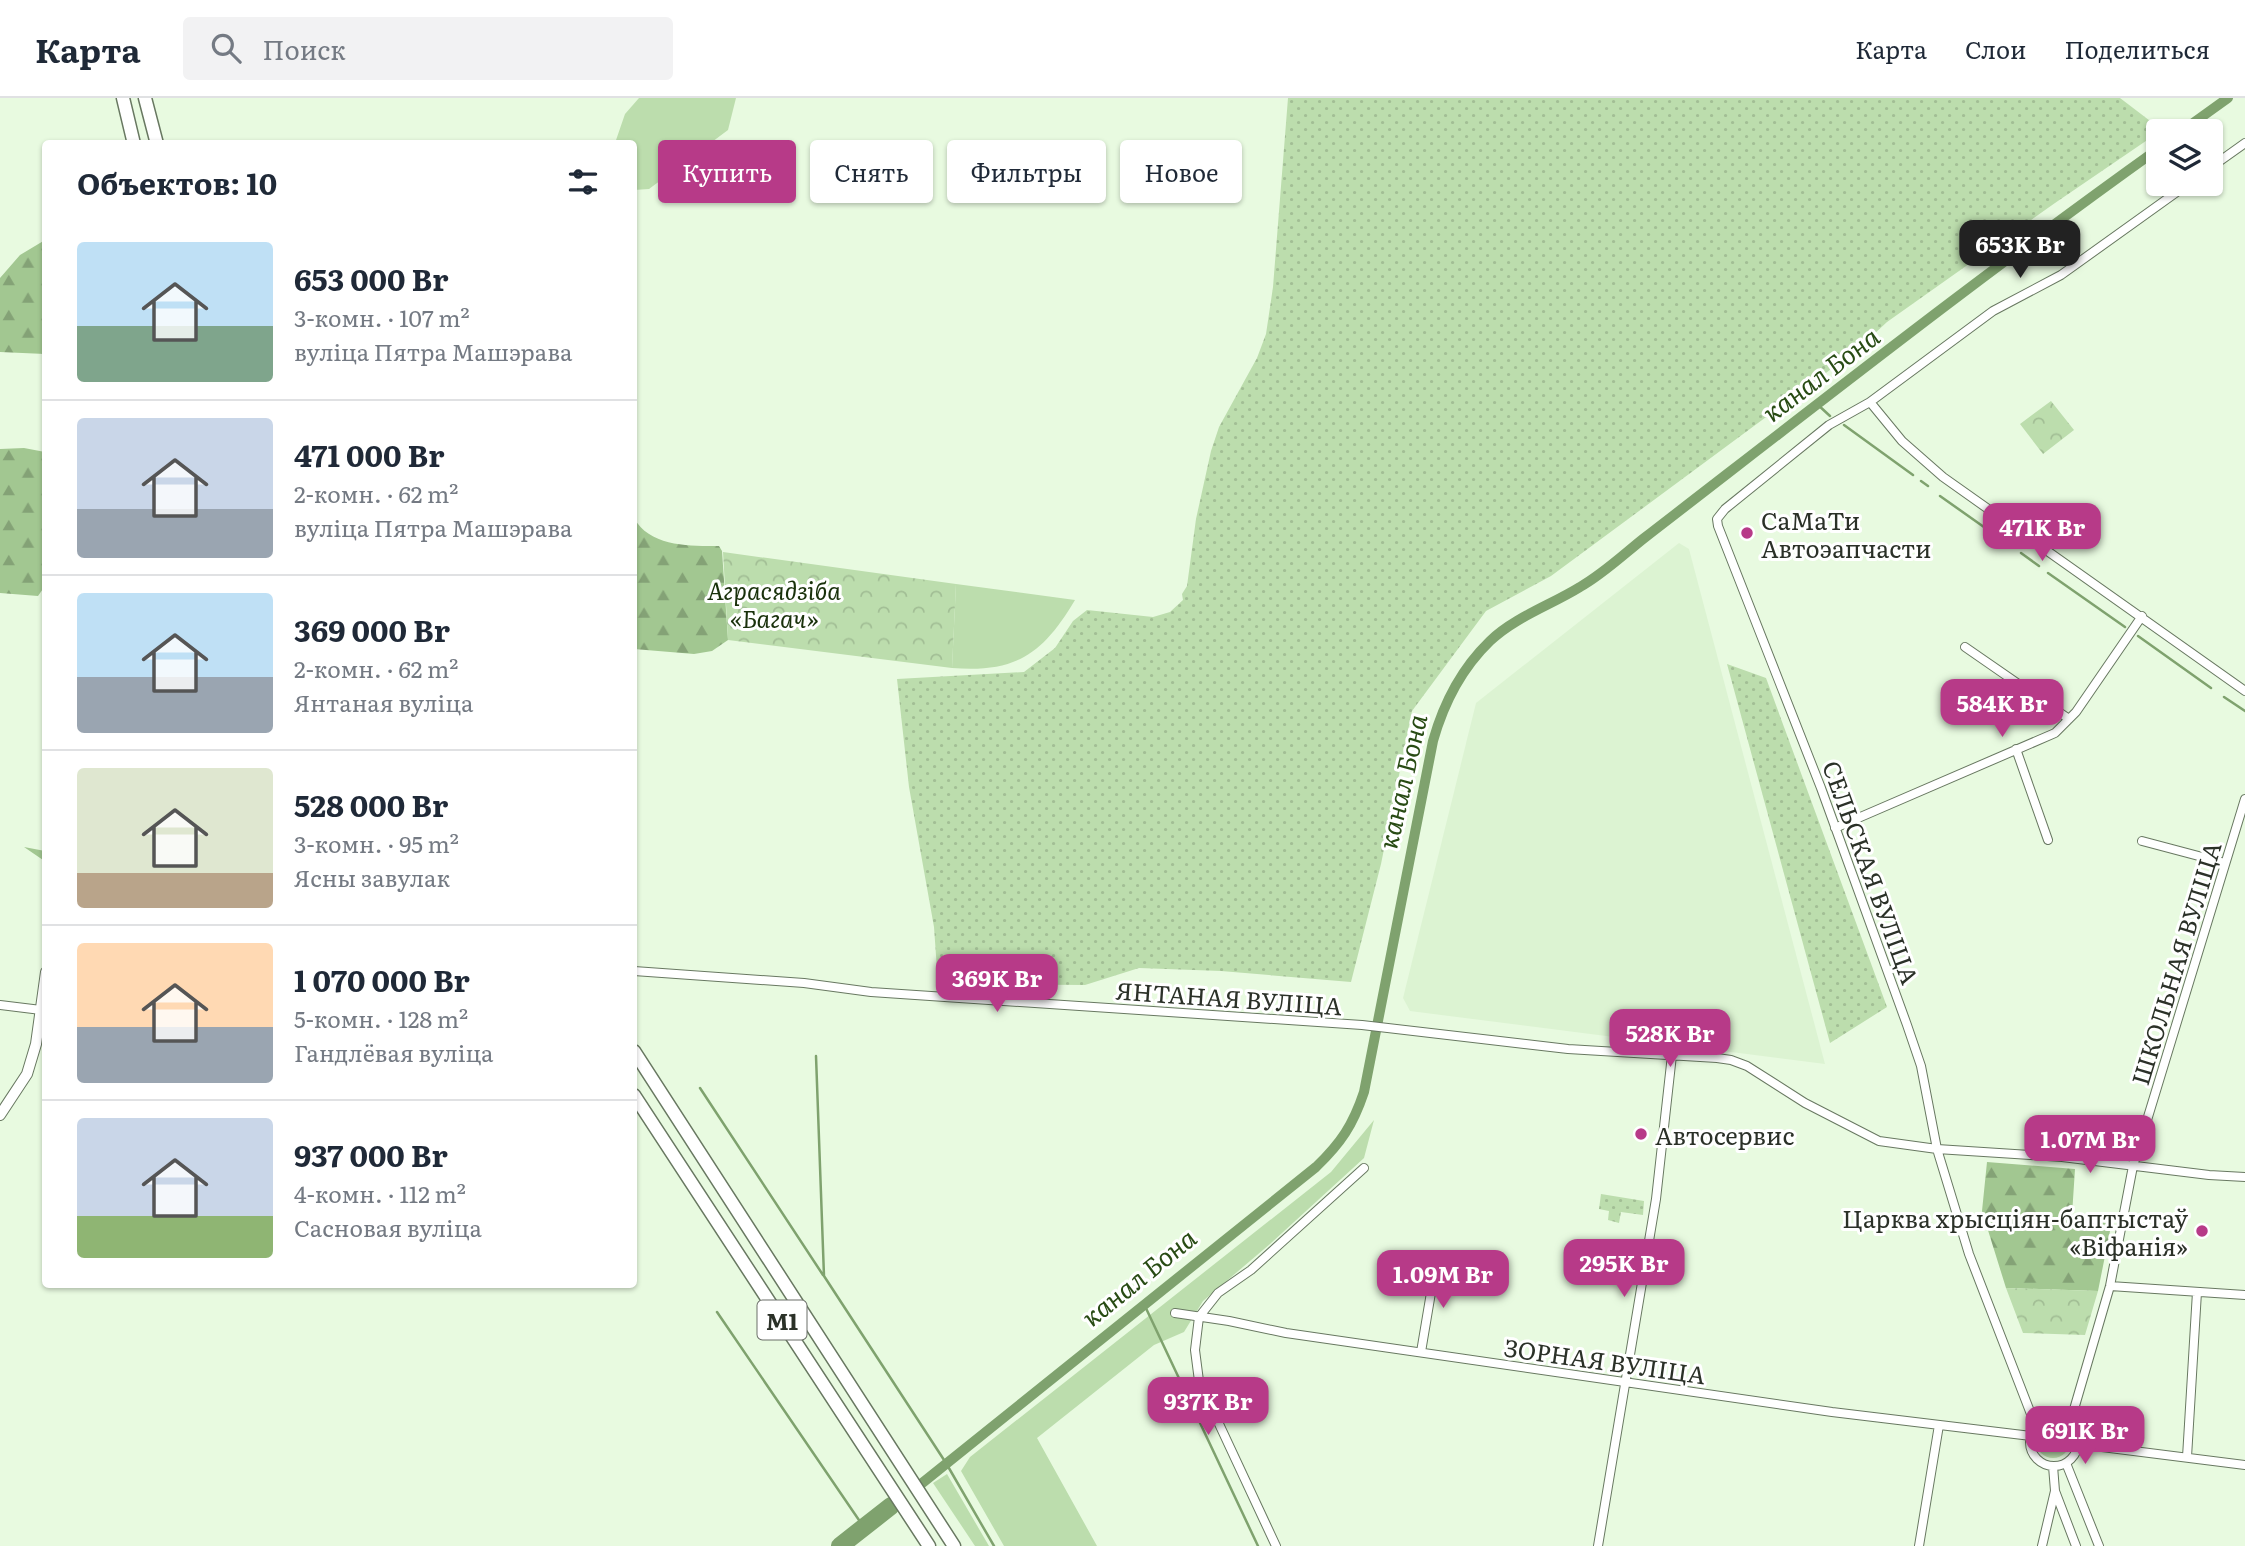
<!DOCTYPE html>
<html lang="ru">
<meta charset="utf-8">
<style>
:root{--surface:#fff;--page:#f2f2f3;--text:#1f2937;--muted:#747a83;--line:#e0e1e3;--accent:#b73a88}
body{margin:0;font-family:Literata,serif;background:var(--page);color:var(--text);height:100vh;display:flex;flex-direction:column;font-size:26px;white-space:nowrap}
*{box-sizing:border-box;margin:0}
p{font-size:23px;color:var(--muted)}
.icon{flex:none;width:38px;height:38px;fill:none;stroke:currentColor;stroke-width:2;stroke-linecap:round;stroke-linejoin:round}
.map{position:relative;flex:1;overflow:hidden}
.side{position:absolute;left:42px;top:42px;width:595px;height:1148px;display:flex;flex-direction:column;background:var(--surface);border-radius:7px;box-shadow:0 2px 5px #0004}
.side>*{flex:none}
.guide{position:absolute;left:658px;top:42px;width:665px;height:63px;display:flex;gap:14px}
.fabs{position:absolute;left:2146px;top:21px;display:grid;gap:14px}
.fabs a{display:grid;place-items:center;width:77px;height:77px;border-radius:7px;background:var(--surface);box-shadow:0 2px 5px #0004;font-size:35px}
.price{position:absolute;translate:-50% -60px;padding:0 16px;border-radius:14px;background:var(--accent);color:#fff;font-size:23px;line-height:46px;filter:drop-shadow(0 2px 4px #0008)}
.price::after{content:'';position:absolute;left:50%;top:42px;width:21px;height:16px;margin-left:-10px;background:inherit;clip-path:polygon(0 0,100% 0,50% 100%)}
.price.selected{background:#222;color:#fff}
ul{padding:0;list-style:none}
li{display:flex;align-items:center;gap:21px;height:175px;padding:0 35px}
li+li{border-top:2px solid var(--line)}
li span{display:grid;place-items:center;flex:none;width:196px;height:140px;border-radius:7px;color:#555}
li>.icon{margin-inline-start:auto}
span .icon{width:84px;height:84px;fill:#fffc;stroke-width:1}
li b{font-size:30px}
h2{display:flex;justify-content:space-between;align-items:center;height:84px;padding:0 35px;font-size:30px}
.pill{padding:0 24px;border-radius:7px;background:var(--surface);box-shadow:0 2px 5px #0004;font-size:24px;line-height:63px}
.pill.selected{background:var(--accent);color:#fff}
header{display:flex;align-items:center;gap:42px;box-sizing:border-box;height:98px;padding:0 35px;background:var(--surface);border-bottom:2px solid var(--line)}
header strong{font-size:33px}
nav{display:flex;gap:38px;margin-inline-start:auto;font-size:24px}
.search{width:490px;height:63px;background:var(--page);display:flex;align-items:center;gap:18px;box-sizing:border-box;padding:0 24px;border-radius:7px;color:var(--muted);font-size:26px}
.map>svg:first-child{display:block}
</style>
<header>
<strong>Карта</strong>
<div class="search"><svg class="icon" aria-label="search" viewBox="0 0 24 24"><circle cx="10" cy="10" r="6"/><path d="M15 15l6 6"/></svg>Поиск</div>
<nav><a>Карта</a><a>Слои</a><a>Поделиться</a></nav>
</header>
<div class="map">
<svg width="2245" height="1448" viewBox="0 0 2245 1448">
<defs>
<pattern id="forest-firs" width="22" height="20" patternUnits="userSpaceOnUse" patternTransform="scale(1.75)"><rect width="22" height="20" fill="#a2c791"/><path d="M5 1l3.5 6h-7zM16 11l3.5 6h-7z" fill="#84a276"/></pattern>
<pattern id="park-crowns" width="20" height="18" patternUnits="userSpaceOnUse" patternTransform="scale(1.75)"><rect width="20" height="18" fill="#bcddad"/><path d="M2 6a3 3 0 1 1 6 0M12 15a3 3 0 1 1 6 0" fill="none" stroke="#a2be95"/></pattern>
<pattern id="garden-dots" width="8" height="8" patternUnits="userSpaceOnUse" patternTransform="scale(1.75)"><rect width="8" height="8" fill="#bcddad"/><path d="M2 2h.1M6 6h.1" fill="none" stroke="#a2be95" stroke-width="1.8" stroke-linecap="round"/></pattern>
</defs>
<rect width="100%" height="100%" fill="#e8fae0"/>
<path fill="#dcf3d2" d="M1679,445L1689,451L1825,966L1410,913L1403,900L1476,605Z"/>
<path fill="#bcddad" d="M639,0H736L728,32L649,91L634,92V46L615,45L625,16Z
M956,486L1075,502C1043,556 1016,575 952,570Z
M1374,1022L1364,1060L1270,1146L1203,1203L1184,1234L1154,1247L1037,1340L1097,1448H1004L961,1373L970,1359L1331,1074Z
M2036 1343a17 17 0 1 1 34 0a17 17 0 1 1-34 0Z
M947,1376L989,1448H975L933,1385Z"/>
<path fill="url(#forest-firs)" d="M45,142V256L0,254V180L20,157Z
M24,350L45,354V488L38,498L0,495V351Z
M634,420C650,449 690,448 719,448L722,453L728,542L712,553L694,556L634,551Z
M24,749L45,753V821H43V762Z
M1987,1064L2075,1071L2072,1117L2113,1118L2098,1193L2006,1190L1982,1113Z"/>
<path fill="url(#park-crowns)" d="M2051,303L2074,332L2043,356L2020,326Z
M723,454L956,486L952,570L728,542Z
M2006,1190L2098,1193L2085,1237L2023,1235Z"/>
<path fill="url(#garden-dots)" d="M1288,0H2120L2162,32L2055,105L1887,224L1857,252L1551,478L1486,513L1412,613L1381,766L1351,884L1221,873L1139,870L1085,887L938,886L934,829L909,689L897,581L1024,574L1055,550L1073,523L1087,512L1153,519L1170,514L1183,502L1182,496L1187,488L1196,421L1211,353L1219,329L1257,260L1266,236L1273,189Z
M1727,566L1766,580L1887,909L1830,945Z
M1601,1096L1644,1103L1643,1117L1621,1114L1619,1125L1608,1122L1609,1113L1599,1111Z"/>
<g fill="none" stroke-linecap="round" stroke-linejoin="round">
<path stroke="#7fa26e" stroke-width="2.5" d="M1817,306L1830,318
M1844,327L1913,377
M1921,383L1928,388
M1940,398L2008,446
M2021,455L2039,468
M2048,475L2125,529
M2138,538L2211,590
M2224,599L2245,613
M816,958L824,1178L946,1365L994,1448
M700,990L823,1177
M1144,1206L1258,1448
M717,1214L863,1428"/>
<path stroke="#7fa26e" stroke-width="10" d="M2182,33L2228,0
M921,1386L1316,1069C1341,1045 1353,1027 1364,994L1433,643C1444,604 1461,571 1490,543C1515,519 1551,507 1580,489C1603,476 1623,457 1643,441C1814,309 1983,176 2158,51"/>
<path stroke="#7fa26e" stroke-width="18" d="M840,1448L891,1408"/>
<defs>
<path id="minor" d="M2210,70L2245,45
M1870,304L1902,343L1943,379L2245,593
M1965,549L2069,621
M2016,651L2048,742
M1835,730L2055,635L2076,614L2142,518
M2142,743L2225,765
M634,873L804,885L871,894L1362,927L1568,951L1717,960L1731,962L1747,968L1805,1005L1879,1043L1937,1051L2062,1059L2209,1077L2245,1079
M0,907L41,912
M2110,1188L2245,1197
M1175,1215L1229,1223L1286,1235L1832,1314L2031,1338
M1421,1254L1436,1165
M2030 1344a24 24 0 1 1 48 0a24 24 0 1 1-48 0Z
M2070,1325L2110,1188L2133,1068L2245,701
M2036,1329L1969,1156L1937,1051L1921,968L1907,927L1821,690L1718,428L1717,421L1725,411L1829,327L1870,304L1993,213L2061,177L2188,86
M2078,1346L2245,1367
M2187,1359L2197,1194
M2066,1365L2099,1448
M2053,1368L2055,1393L2076,1448
M1276,1448L1199,1283L1195,1252L1199,1219L1218,1195L1251,1172L1364,1070
M1598,1448L1656,1101L1672,957
M1919,1448L1939,1327
M2042,1448L2055,1393"/>
<path id="tertiary" d="M0,1017L27,976L36,946L46,874"/>
<path id="trunk" d="M123,0L134,46
M145,0L157,46
M634,953L954,1448
M634,997L929,1448"/>
</defs>
<use href="#minor" stroke="#687861" stroke-width="10"/>
<use href="#tertiary" stroke="#687861" stroke-width="12"/>
<use href="#trunk" stroke="#687861" stroke-width="15"/>
<use href="#minor" stroke="#fff" stroke-width="8"/>
<use href="#tertiary" stroke="#fff" stroke-width="10"/>
<use href="#trunk" stroke="#fff" stroke-width="12"/>
</g>
<g fill="#b73a88" stroke="#fff" stroke-width="2.5">
<circle cx="1747" cy="435" r="7"/>
<circle cx="1641" cy="1036" r="7"/>
<circle cx="2202" cy="1133" r="7"/>
</g>
<g text-anchor="middle" dominant-baseline="central" stroke-width="6" stroke-linejoin="round" paint-order="stroke">
<rect fill="#fff" stroke="#6b6f68" stroke-width="2" x="757.5" y="1202.5" width="49" height="39" rx="5"/>
<g font-size="23" font-weight="bold" fill="#2b3128">
<text x="782" y="1222">М1</text>
</g>
<g font-size="24" fill="#2b3128" stroke="#fff" text-anchor="start">
<text x="1761" y="421">СаМаТи<tspan x="1761" dy="28">Автоэапчасти</tspan></text>
<text x="1655" y="1036">Автосервис</text>
<text x="2188" y="1119" text-anchor="end">Царква хрысціян-баптыстаў<tspan x="2188" dy="28">«Віфанія»</tspan></text>
</g>
<g font-size="24" font-style="italic" fill="#19310b" stroke="#fff">
<text x="774" y="491">Аграсядзіба<tspan x="774" dy="28">«Багач»</tspan></text>
</g>
<g font-size="24" fill="#2b3128" stroke="#fff">
<text transform="translate(1872 774) rotate(70)">СЕЛЬСКАЯ ВУЛІЦА</text>
<text transform="translate(2175 865) rotate(-73)">ШКОЛЬНАЯ ВУЛІЦА</text>
<text transform="translate(1229 899) rotate(4)">ЯНТАНАЯ ВУЛІЦА</text>
<text transform="translate(1605 1262) rotate(8)">ЗОРНАЯ ВУЛІЦА</text>
</g>
<g font-size="26" font-style="italic" fill="#284b14" stroke="#fff">
<text transform="translate(1820 275) rotate(-37)">канал Бона</text>
<text transform="translate(1401 683) rotate(-77)">канал Бона</text>
<text transform="translate(1138 1178) rotate(-39)">канал Бона</text>
</g>
</g>
</svg>
<div class="fabs">
<a><svg class="icon" aria-label="layers" viewBox="0 0 24 24"><path d="M12 4l9 5-9 5-9-5zM3 14l9 5 9-5"/></svg></a>
</div>
<b class="price selected" style="left:2020px;top:182px">653K Br</b>
<b class="price" style="left:2042px;top:465px">471K Br</b>
<b class="price" style="left:2002px;top:641px">584K Br</b>
<b class="price" style="left:997px;top:916px">369K Br</b>
<b class="price" style="left:1670px;top:971px">528K Br</b>
<b class="price" style="left:2090px;top:1077px">1.07M Br</b>
<b class="price" style="left:1624px;top:1201px">295K Br</b>
<b class="price" style="left:1443px;top:1212px">1.09M Br</b>
<b class="price" style="left:1208px;top:1339px">937K Br</b>
<b class="price" style="left:2085px;top:1368px">691K Br</b>
<div class="guide">
<a class="pill selected">Купить</a>
<a class="pill">Снять</a>
<a class="pill">Фильтры</a>
<a class="pill">Новое</a>
</div>
<section class="side">
<h2>Объектов: 10<svg class="icon" aria-label="filters" viewBox="0 0 24 24"><path d="M4 7h16M4 17h16"/><circle cx="9" cy="7" r="2"/><circle cx="15" cy="17" r="2"/></svg></h2>
<ul>
<li><span style="background:linear-gradient(#bfe0f5 60%,#7fa58c 0)"><svg class="icon" aria-label="home" viewBox="0 0 24 24"><path d="M3 11l9-7 9 7M6 9v11h12V9"/></svg></span><div><b>653 000 Br</b><p>3-комн. · 107 m²</p><p>вуліца Пятра Машэрава</p></div></li>
<li><span style="background:linear-gradient(#c9d6e8 65%,#9aa5b1 0)"><svg class="icon" aria-label="home" viewBox="0 0 24 24"><path d="M3 11l9-7 9 7M6 9v11h12V9"/></svg></span><div><b>471 000 Br</b><p>2-комн. · 62 m²</p><p>вуліца Пятра Машэрава</p></div></li>
<li><span style="background:linear-gradient(#bfe0f5 60%,#9aa5b1 0)"><svg class="icon" aria-label="home" viewBox="0 0 24 24"><path d="M3 11l9-7 9 7M6 9v11h12V9"/></svg></span><div><b>369 000 Br</b><p>2-комн. · 62 m²</p><p>Янтаная вуліца</p></div></li>
<li><span style="background:linear-gradient(#dfe7d0 75%,#b9a48a 0)"><svg class="icon" aria-label="home" viewBox="0 0 24 24"><path d="M3 11l9-7 9 7M6 9v11h12V9"/></svg></span><div><b>528 000 Br</b><p>3-комн. · 95 m²</p><p>Ясны завулак</p></div></li>
<li><span style="background:linear-gradient(#ffd9b3 60%,#9aa5b1 0)"><svg class="icon" aria-label="home" viewBox="0 0 24 24"><path d="M3 11l9-7 9 7M6 9v11h12V9"/></svg></span><div><b>1 070 000 Br</b><p>5-комн. · 128 m²</p><p>Гандлёвая вуліца</p></div></li>
<li><span style="background:linear-gradient(#c9d6e8 70%,#8fb573 0)"><svg class="icon" aria-label="home" viewBox="0 0 24 24"><path d="M3 11l9-7 9 7M6 9v11h12V9"/></svg></span><div><b>937 000 Br</b><p>4-комн. · 112 m²</p><p>Сасновая вуліца</p></div></li>
</ul>
</section>
</div>
